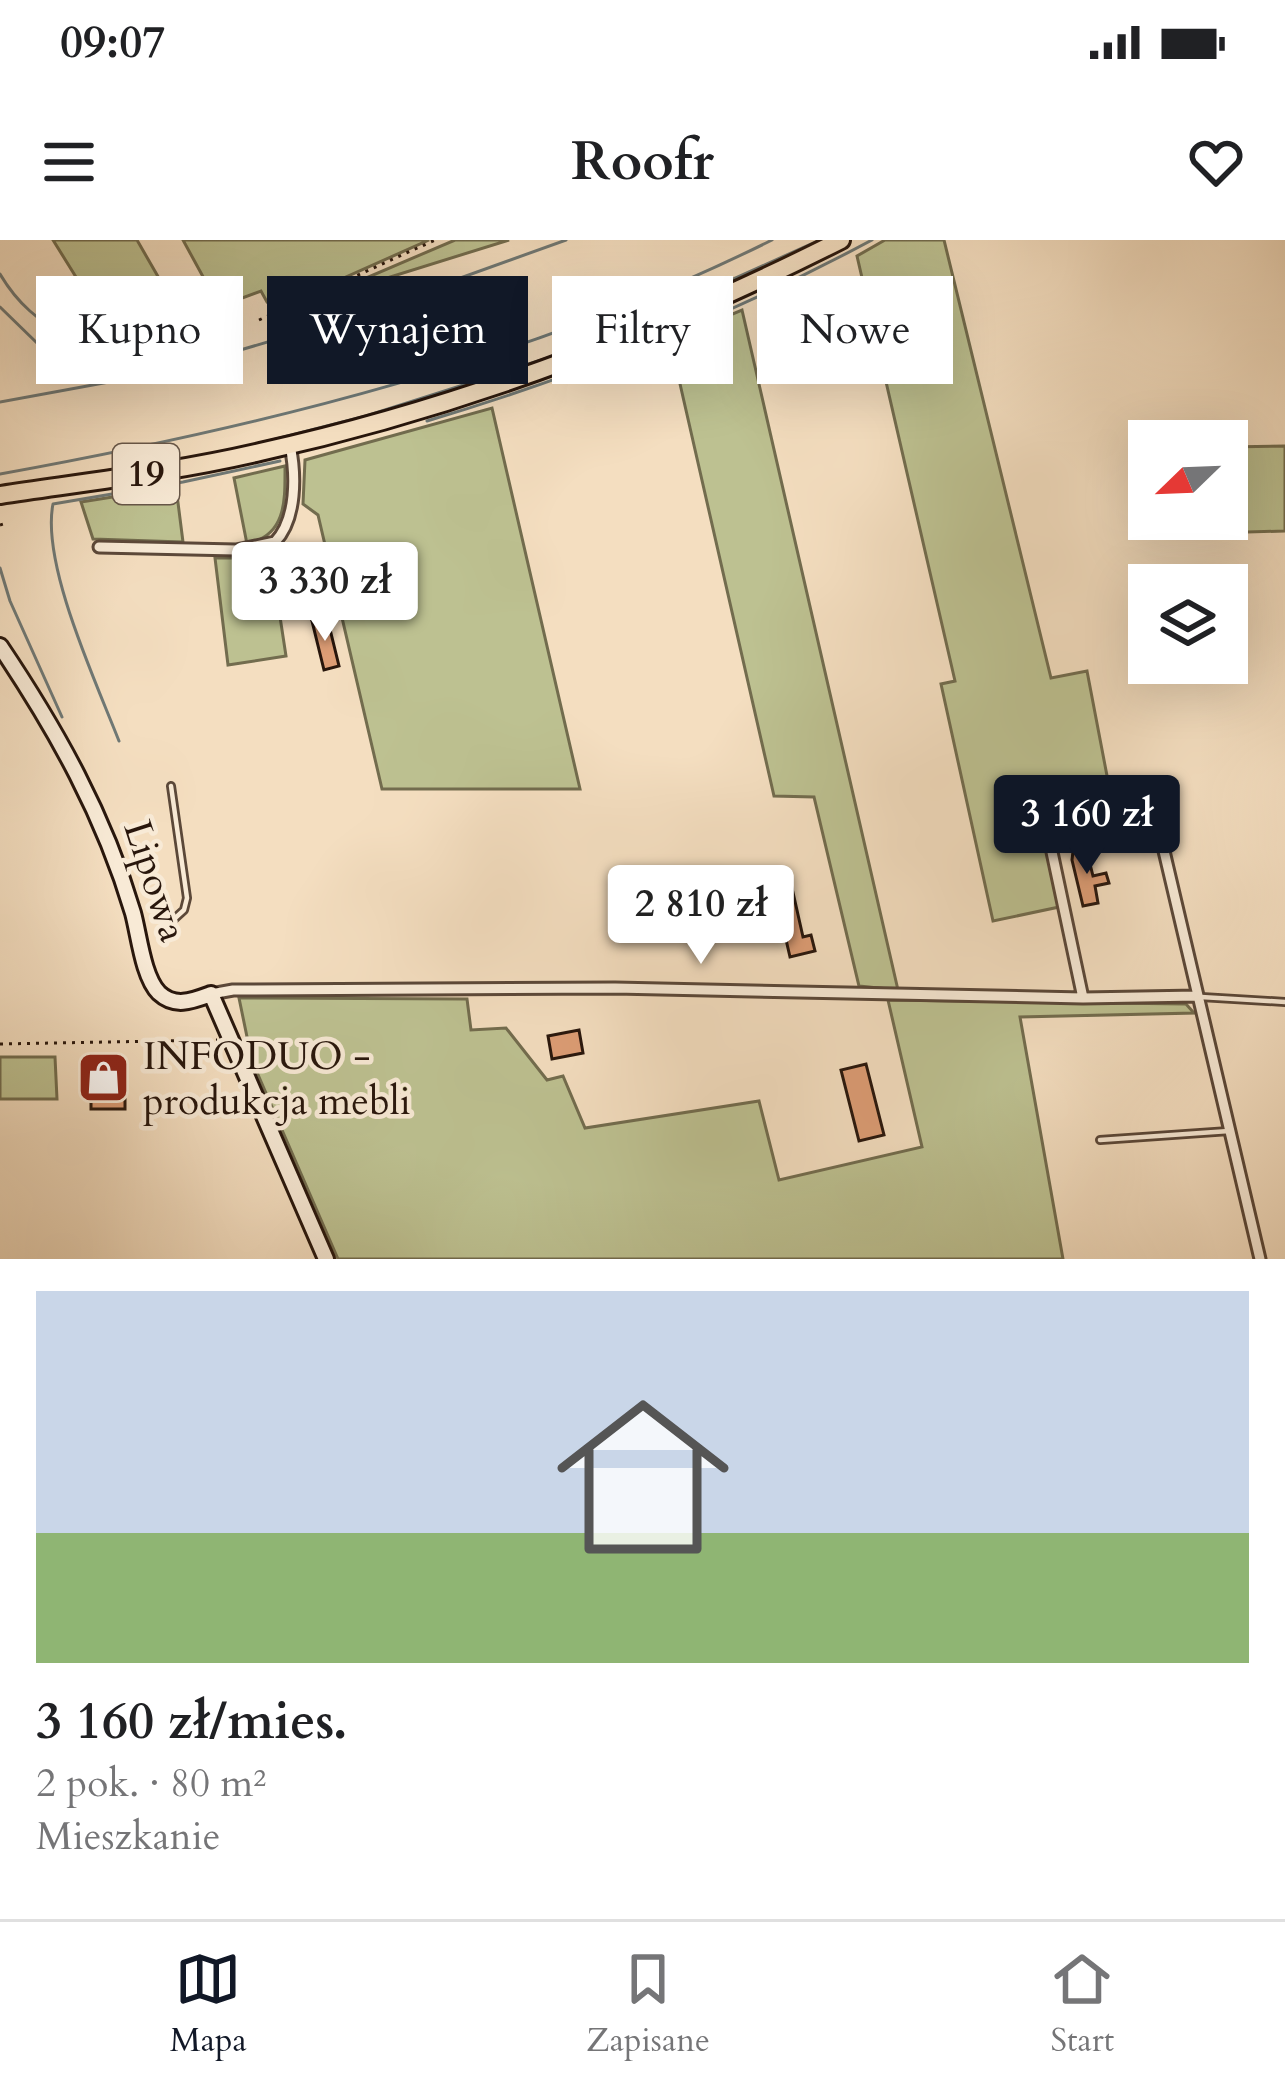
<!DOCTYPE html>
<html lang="pl">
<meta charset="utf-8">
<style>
:root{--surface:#fff;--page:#f2f2f2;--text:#202124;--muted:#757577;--line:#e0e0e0;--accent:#111827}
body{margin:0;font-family:Cardo,serif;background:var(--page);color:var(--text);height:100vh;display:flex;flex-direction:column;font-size:45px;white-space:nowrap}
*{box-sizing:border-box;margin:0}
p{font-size:39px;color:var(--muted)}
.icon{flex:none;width:66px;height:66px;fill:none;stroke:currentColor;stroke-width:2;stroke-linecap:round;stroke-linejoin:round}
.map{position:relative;height:1019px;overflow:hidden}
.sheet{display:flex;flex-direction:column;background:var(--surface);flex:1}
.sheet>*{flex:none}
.top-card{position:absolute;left:36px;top:36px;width:1215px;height:108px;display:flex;gap:24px}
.needle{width:78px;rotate:247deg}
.buttons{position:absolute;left:1128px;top:180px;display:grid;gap:24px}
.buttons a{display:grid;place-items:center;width:120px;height:120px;border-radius:0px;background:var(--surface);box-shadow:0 12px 48px #0002;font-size:60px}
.price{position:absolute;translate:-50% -102px;padding:0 27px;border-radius:12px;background:#fff;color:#222;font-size:39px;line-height:78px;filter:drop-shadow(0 3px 6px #0008)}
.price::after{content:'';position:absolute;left:50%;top:72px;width:36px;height:27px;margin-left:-18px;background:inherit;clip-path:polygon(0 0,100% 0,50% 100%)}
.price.active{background:var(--accent);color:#fff}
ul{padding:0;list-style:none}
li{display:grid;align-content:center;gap:24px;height:636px;padding:0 36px}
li+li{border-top:3px solid var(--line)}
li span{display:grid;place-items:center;height:372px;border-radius:0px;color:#555}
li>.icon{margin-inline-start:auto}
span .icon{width:216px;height:216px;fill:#fffc;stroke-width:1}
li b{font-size:51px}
.tag{padding:0 42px;border-radius:0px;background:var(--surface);box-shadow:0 12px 48px #0002;font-size:42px;line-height:108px}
.tag.active{background:var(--accent);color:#fff}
.status{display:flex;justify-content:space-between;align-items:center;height:84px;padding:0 60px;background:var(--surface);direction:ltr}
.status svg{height:33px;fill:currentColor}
header{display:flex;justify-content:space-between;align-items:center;height:156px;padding:0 36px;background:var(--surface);font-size:54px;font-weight:700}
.dock{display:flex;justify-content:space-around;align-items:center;height:168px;border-top:3px solid var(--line);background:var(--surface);font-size:33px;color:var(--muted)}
.dock a{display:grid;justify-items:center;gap:6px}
.dock .active{color:var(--accent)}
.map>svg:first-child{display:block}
</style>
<div class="status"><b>09:07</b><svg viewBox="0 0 49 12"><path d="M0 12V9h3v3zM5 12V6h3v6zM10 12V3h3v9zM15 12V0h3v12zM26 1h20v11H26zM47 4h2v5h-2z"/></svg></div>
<header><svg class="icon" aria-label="menu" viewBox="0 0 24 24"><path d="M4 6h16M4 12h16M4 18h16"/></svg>Roofr<svg class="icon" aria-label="heart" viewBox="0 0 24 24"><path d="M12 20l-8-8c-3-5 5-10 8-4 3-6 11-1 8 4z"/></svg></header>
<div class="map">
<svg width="1285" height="1019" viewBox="0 0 1285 1019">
<rect width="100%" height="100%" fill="#f4dec0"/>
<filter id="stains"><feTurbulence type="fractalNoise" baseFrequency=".00167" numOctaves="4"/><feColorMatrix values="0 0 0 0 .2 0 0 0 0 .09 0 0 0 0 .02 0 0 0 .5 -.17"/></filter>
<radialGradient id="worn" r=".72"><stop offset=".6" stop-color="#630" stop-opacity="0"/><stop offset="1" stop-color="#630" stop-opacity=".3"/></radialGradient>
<path fill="#bdc191" stroke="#726c4e" stroke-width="3" d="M53,0H137L187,87L112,95Z
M183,0H429L283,65L280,58L267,62L261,51L234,61L235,75L225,77Z
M455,0H509L310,62Z
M885,0H944L1051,438L1087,431L1108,541L1037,559L1059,667L993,681L941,444L955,441L857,16Z
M742,70L898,750L859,746L814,557L774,556L670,100Z
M492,168L580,549H382L318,275L303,264L305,220Z
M1285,206V291L1215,293L1210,279H1227V207Z
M285,226C285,260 287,295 247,304L234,238Z
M176,247L183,302L93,299L81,262Z
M215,318H271L286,416L228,425Z
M239,758L467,759L471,790L506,788L547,840L563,836L585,888L759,861L779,940L922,907L888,760L1186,764L1194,773L1020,777L1063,1019H338L252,821Z
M55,817L57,859H0V817Z"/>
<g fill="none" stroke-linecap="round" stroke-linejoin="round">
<path stroke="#6f7875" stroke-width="3" d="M0,34C17,63 39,82 69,97
M0,67L38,104L62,116L107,125L110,141
M602,98L820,0
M81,101L95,105
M156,105L181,100
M108,107L126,109
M138,108L146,107
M0,162L169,131L349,78L566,0
M427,181C581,135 730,76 872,0
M241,208L366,176L560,114
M0,234C265,186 529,121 772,0
M0,247L202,216
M0,328L10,361L62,477
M119,501C96,442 41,324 53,264L183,242L280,221"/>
</g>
<path fill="#dd9d75" stroke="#28160c" stroke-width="3" d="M327,377L339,426L324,430L312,381Z
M1086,608L1093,636L1106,633L1109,643L1095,646L1098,663L1083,666L1072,620L1073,611Z
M790,639L803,697L811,695L815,711L790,717L773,643Z
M579,790L583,813L552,819L548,796Z
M91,823H117V847H125V869H91Z
M866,824L884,895L859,901L841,830Z"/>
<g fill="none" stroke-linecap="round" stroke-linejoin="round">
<defs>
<path id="service" d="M171,546L187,658L184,670L173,680
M1201,757L1285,762
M1100,900L1229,891"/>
<path id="minor" d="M99,307L236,310L275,302C297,279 296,235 290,205
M1042,565L1083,758
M1160,594L1260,1019
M211,754L233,750L615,748L1083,758L1197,756"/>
<path id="secondary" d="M0,406C57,491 104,575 133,673C139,695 143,737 159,753C175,768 192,761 211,754L326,1019"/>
<path id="trunk" d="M0,255C87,242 174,232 260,212C462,167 657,93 841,0"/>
</defs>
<use href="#service" stroke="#5b4839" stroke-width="10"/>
<use href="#minor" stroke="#5b4839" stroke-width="15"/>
<use href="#secondary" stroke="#28160c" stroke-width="20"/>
<use href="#trunk" stroke="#28160c" stroke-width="22"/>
<path stroke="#28160c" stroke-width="3" stroke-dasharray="3 6" stroke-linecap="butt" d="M259,80L435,0
M0,285L7,283
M0,804L217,800"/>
<use href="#service" stroke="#f8ead6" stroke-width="4.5"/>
<use href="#minor" stroke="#f8ead6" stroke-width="9"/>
<use href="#secondary" stroke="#f8ead6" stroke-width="14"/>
<use href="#trunk" stroke="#f4dec0" stroke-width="16"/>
</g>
<defs>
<symbol id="shop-square" viewBox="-11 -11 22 22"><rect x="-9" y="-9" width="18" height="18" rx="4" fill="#8f2418" stroke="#f8ead6"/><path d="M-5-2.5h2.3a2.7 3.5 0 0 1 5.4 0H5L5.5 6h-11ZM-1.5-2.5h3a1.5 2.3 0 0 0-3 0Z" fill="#fff"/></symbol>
</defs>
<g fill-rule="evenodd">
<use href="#shop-square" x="74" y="808" width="59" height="59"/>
</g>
<g text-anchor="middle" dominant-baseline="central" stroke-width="9" stroke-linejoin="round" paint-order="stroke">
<rect fill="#f8ead6" stroke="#665649" stroke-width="3" x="113" y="204" width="66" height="60" rx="9"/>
<g font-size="36" font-weight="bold" fill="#28160c">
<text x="146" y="234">19</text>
</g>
<g font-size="39" fill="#28160c" stroke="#f8ead6">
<text transform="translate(155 641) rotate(72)">Lipowa</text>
</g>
<g font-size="39" fill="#28160c" stroke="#f8ead6" text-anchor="start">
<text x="143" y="816">INFODUO -<tspan x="143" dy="45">produkcja mebli</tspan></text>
</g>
</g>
<rect width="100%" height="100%" filter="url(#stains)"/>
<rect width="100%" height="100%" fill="url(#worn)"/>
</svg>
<div class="buttons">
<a><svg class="needle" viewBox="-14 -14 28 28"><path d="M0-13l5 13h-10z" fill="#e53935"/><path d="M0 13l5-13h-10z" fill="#757577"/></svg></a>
<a><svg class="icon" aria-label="layers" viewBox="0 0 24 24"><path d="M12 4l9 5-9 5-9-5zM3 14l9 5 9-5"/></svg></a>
</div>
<b class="price" style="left:325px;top:404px">3 330 zł</b>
<b class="price active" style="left:1087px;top:637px">3 160 zł</b>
<b class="price" style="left:701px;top:727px">2 810 zł</b>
<div class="top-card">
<a class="tag">Kupno</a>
<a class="tag active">Wynajem</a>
<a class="tag">Filtry</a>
<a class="tag">Nowe</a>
</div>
</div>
<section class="sheet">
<ul>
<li><span style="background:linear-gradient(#c9d6e8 65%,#8fb573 0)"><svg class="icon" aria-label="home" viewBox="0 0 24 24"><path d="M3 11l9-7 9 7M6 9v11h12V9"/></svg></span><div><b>3 160 zł/mies.</b><p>2 pok. · 80 m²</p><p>Mieszkanie</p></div></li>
</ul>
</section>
<nav class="dock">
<a class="active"><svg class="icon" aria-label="map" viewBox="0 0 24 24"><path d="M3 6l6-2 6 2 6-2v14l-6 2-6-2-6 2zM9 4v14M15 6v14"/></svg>Mapa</a>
<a><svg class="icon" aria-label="saved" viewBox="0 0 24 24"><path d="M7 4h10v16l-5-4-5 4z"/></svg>Zapisane</a>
<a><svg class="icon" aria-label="home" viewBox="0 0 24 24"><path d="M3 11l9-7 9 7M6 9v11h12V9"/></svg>Start</a>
</nav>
